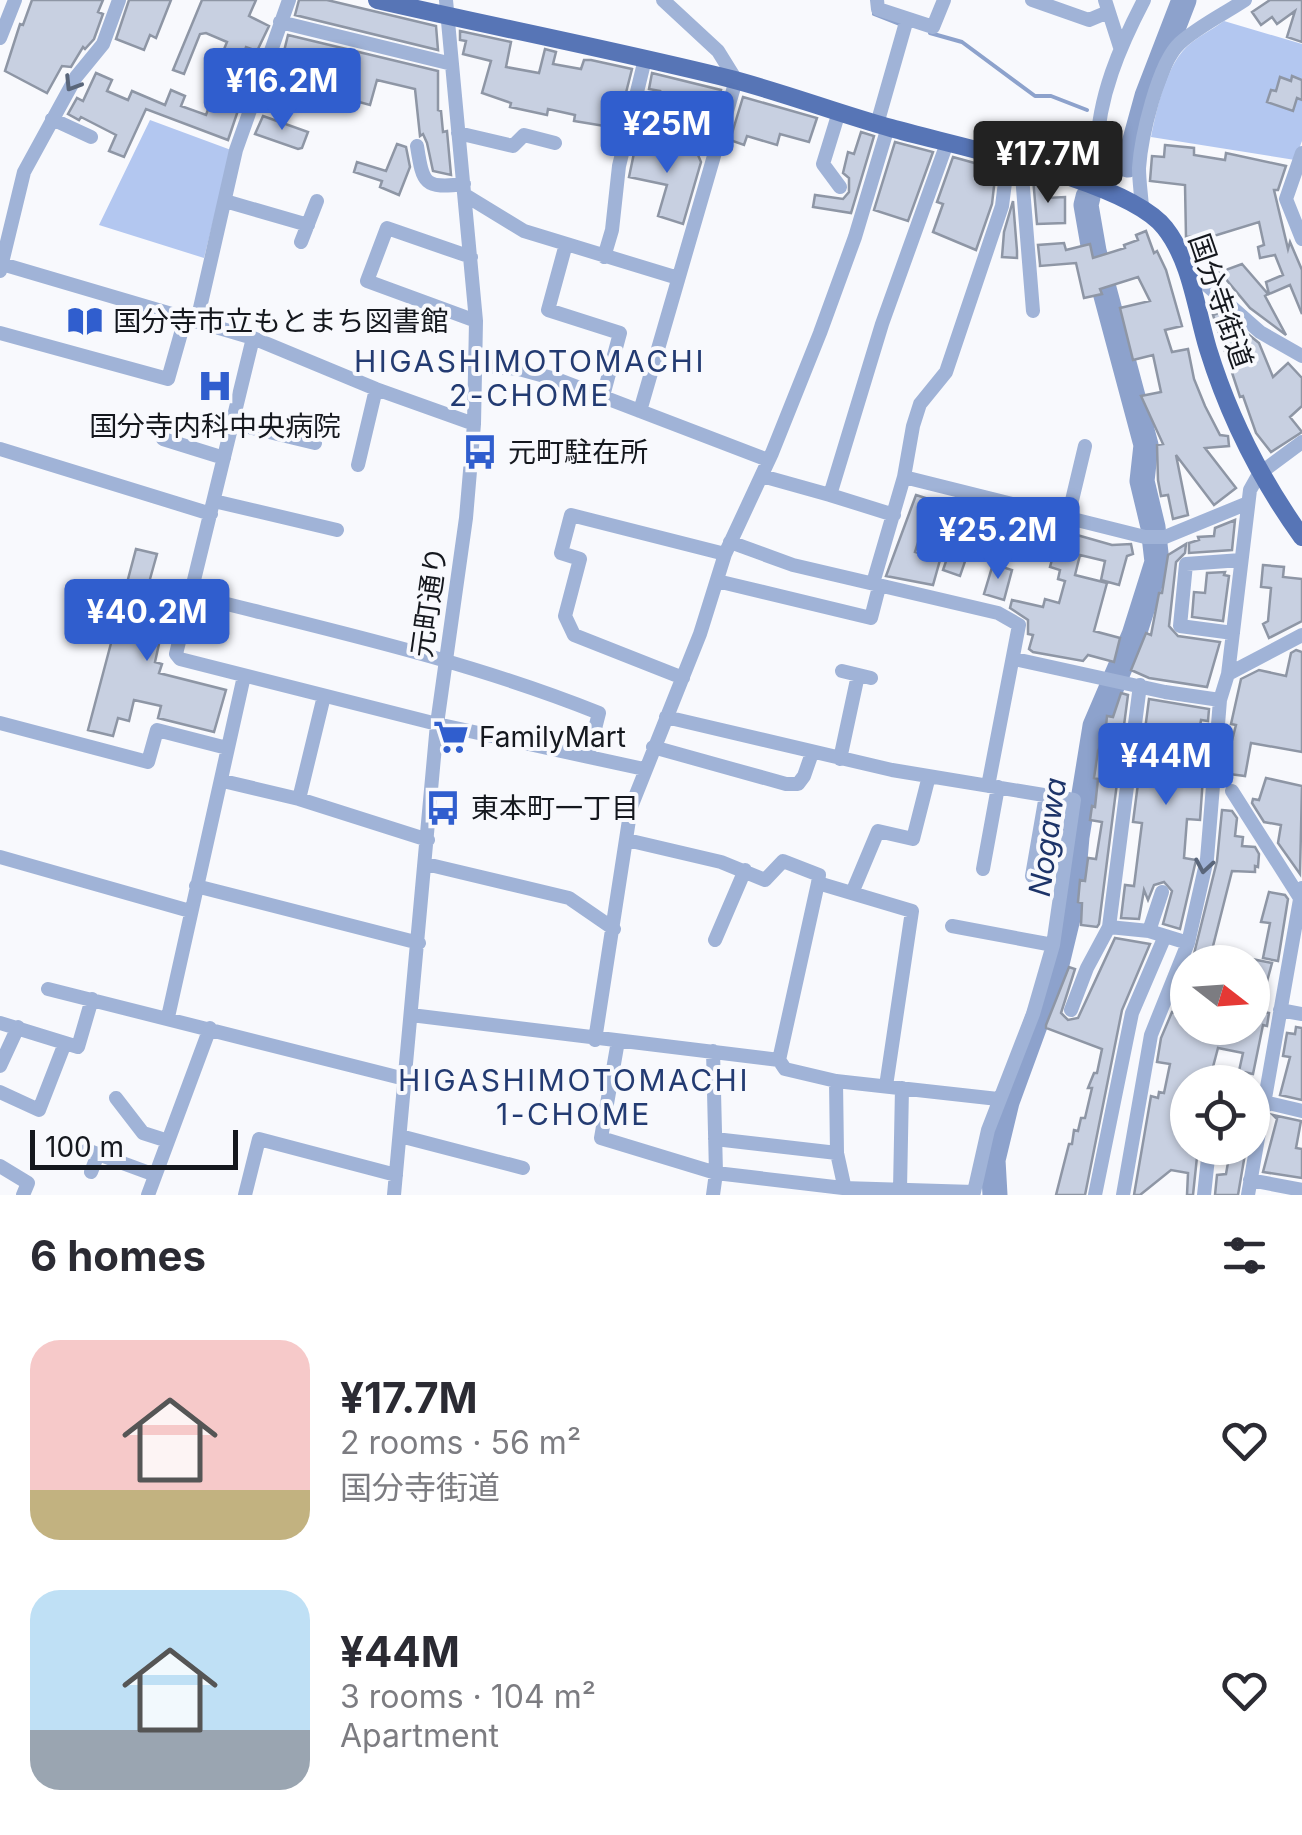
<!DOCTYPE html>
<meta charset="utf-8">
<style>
:root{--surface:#fff;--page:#f7f7f7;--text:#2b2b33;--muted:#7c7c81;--accent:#305ece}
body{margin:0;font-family:Inter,"Noto Sans JP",sans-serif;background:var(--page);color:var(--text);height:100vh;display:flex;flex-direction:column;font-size:38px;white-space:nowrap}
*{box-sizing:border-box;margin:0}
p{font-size:32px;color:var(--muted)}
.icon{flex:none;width:55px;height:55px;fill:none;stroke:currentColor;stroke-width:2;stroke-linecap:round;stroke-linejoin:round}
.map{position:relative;height:1195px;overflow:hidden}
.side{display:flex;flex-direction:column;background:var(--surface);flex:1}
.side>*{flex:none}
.needle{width:65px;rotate:107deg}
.tools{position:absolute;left:1170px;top:945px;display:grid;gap:20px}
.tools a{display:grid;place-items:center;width:100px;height:100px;border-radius:50%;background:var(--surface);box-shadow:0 2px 8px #0004;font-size:50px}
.scale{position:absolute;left:30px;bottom:25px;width:208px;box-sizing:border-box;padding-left:10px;border:5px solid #15181e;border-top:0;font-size:28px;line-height:35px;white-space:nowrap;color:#15181e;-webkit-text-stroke:8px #f8f9fd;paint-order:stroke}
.price{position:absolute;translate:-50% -85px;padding:0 22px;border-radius:10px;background:var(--accent);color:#fff;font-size:32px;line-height:65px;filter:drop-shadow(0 2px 5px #0008)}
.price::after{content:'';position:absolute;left:50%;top:60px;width:30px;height:22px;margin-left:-15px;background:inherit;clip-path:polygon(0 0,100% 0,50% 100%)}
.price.on{background:#222;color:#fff}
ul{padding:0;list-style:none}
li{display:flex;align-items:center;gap:30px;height:250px;padding:0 30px}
li span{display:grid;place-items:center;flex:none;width:280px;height:200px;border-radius:30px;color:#555}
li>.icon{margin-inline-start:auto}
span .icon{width:120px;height:120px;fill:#fffc;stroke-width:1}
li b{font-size:42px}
h2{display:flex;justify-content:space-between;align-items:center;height:120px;padding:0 30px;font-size:42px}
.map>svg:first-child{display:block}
</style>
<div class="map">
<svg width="1302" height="1195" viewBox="0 0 1302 1195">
<rect width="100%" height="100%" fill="#f8f9fd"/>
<path fill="#b3c7f0" d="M1224,21L1302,44V141L1295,160L1151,137C1157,108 1166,63 1191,43C1201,35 1213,29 1224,21Z
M150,120L231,150L204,258L99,225Z"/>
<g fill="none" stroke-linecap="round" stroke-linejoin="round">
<path stroke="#8da2cc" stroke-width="4" d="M874,14L902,25
M930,33L962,42L1035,96H1051L1087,110
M1097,160V163"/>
<path stroke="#8da2cc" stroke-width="25" d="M1093,176L1097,163L1108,159L1128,165L1147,96L1184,0
M995,1195L993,1160L1007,1102L1056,968L1071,906L1077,837L1095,726L1134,635L1157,562L1153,527L1142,481L1146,445L1094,251L1086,205L1088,197"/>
</g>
<path fill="#c8d0e1" stroke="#8e96a5" stroke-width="2.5" d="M32,0H103L98,12L103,14L94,39L85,49L83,47L71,67L62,66L47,93L5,71L20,24L23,25Z
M129,0H171L156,38L150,35L144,50L116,39Z
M202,0H256L249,16L269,26L257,51L246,47L238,68L220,59L227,42L206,33L200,34L184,74L173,70Z
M299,0H327L436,26L438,50L295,15Z
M1270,0H1302V42L1287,37L1295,11L1277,24L1272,17L1261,25L1252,12Z
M460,31L511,42L506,67L539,73L545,49L556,52L553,64L581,69L584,60H591L632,69L617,128L574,121L575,115L548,109L547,115L510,107L511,103L482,93L491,61L463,54L466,41L460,40Z
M288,35L438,71V110L441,111L443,132L447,131L451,175L433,171L427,143L423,134L420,136L415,89L377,80L370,105L323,92L319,105L274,92Z
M96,73L112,80L107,91L128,100L132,91L165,105L171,90L185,96L181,106L206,115L217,85L225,87L230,73L248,81L228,140L146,109L124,157L109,151L116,135L81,117L79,120L68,114L77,98L83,101Z
M652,73L721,90L709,135L677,124L675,131L652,126L660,91L649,89Z
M1292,76L1302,80V100L1297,98L1293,111L1267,102L1271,90L1276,91L1280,77L1291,81Z
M743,97L817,118L809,142L780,134L777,145L747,136L744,145L730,140Z
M263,116L308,132L302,148L298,149L255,134Z
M861,132L874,136L851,213L813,207L815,195L843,199L849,192V178L843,173L848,152L854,154Z
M638,134L654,138L651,152L675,157L677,149L698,155L701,162L683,224L658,216L667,185L629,177Z
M895,142L933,152L908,221L874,210Z
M397,144L406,147L410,167L399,195L380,187L382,181L354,172L357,162L386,171Z
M1165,145L1194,148V155L1225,160L1226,153L1286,166L1278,190H1274L1288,249L1290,242L1302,270V314L1290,285L1269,294L1266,282L1283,275L1275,255L1260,258L1258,247L1264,245L1259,222L1217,235L1186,237L1185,185L1150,181L1152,156L1164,157Z
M953,157L996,169L992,204L976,250L933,232L943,204L937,202Z
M1033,178L1046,182V198L1065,197V223L1037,224Z
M1013,201L1017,251V258L1002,257L1004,232Z
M1146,231L1154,253L1157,251L1166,270L1182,326L1165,330L1172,352L1188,349L1194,379L1205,406L1220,435L1228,436L1229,446L1205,448L1236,488L1214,505L1176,455L1188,515L1173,519L1168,495L1161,496L1158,480L1157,445L1163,444L1141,396L1161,392L1153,355L1133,360L1120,308L1150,301L1138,277L1100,289L1102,294L1084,298L1076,263L1040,266V264L1038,245L1064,243L1066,250L1090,244L1093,258L1125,248L1124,245L1138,240L1136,235Z
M1242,264L1268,294L1265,296L1286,335L1250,308L1220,272Z
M1221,312L1259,343L1273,377L1288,363L1302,378V406L1290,417L1302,432L1271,452L1256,433L1243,396L1240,397L1213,315Z
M916,495L932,500L915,552L940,560L933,585L886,576Z
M966,503L1007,517L1008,514L1029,519L1022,544L985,532L981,544L972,541L960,576L943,570Z
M1235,520L1232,550L1189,553V543L1199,540L1198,537L1214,536L1215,528Z
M1077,535L1112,545L1131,544L1133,554L1127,556L1119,585L1101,580L1105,561L1080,555L1075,575L1107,583L1094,631L1120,638L1114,662L1088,655L1083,661L1033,652L1029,649L1033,635L1028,634V620L1010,608L1012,600L1043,607L1045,599L1059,603L1065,581L1058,579L1060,570L1050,567L1055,549L1065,552L1068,543L1074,545Z
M1186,544L1185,553L1176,562L1169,626L1178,636L1220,642L1207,687L1149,678L1131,670L1146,633L1151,635L1159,593H1162L1168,555Z
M136,549L157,554L150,579L162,582L154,615L169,620L165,637L161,635L155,662L162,664L159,673L226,690L214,732L158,718L161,706L134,700L129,721L118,718L113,736L88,730Z
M993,564L1012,570L1004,600L984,594Z
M1263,565L1284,567L1283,577L1302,579V621L1269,638L1263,624L1268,621L1271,588L1261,587Z
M1225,572L1224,575L1229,576L1223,621L1192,617L1194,592L1205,593L1207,573Z
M1296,650L1302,652V752L1251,743L1245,776L1229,774L1230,764L1226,763L1236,725L1231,724L1241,679L1259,670L1286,676L1291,653Z
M1121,693L1128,695L1121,748H1118L1114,783H1117L1099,924L1097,927L1081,925L1082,903L1078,902L1080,880L1085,881L1088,858L1096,859L1102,822L1090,820L1092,806L1095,807L1098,779L1094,778L1098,751L1105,737L1107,716L1113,717Z
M1149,699L1209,709L1208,721L1201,720L1199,732L1185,729L1181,757V760L1204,763L1200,820L1187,819L1184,858L1196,860L1180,929L1163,924L1172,891L1164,882L1154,885L1148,900L1144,890L1139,919L1121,918L1125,885L1134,886L1142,823L1133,822Z
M1266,778L1302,786L1300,874L1278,843L1281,825L1264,822L1252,803L1253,799L1259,800Z
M1222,810L1232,811L1237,818L1235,836L1243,837L1242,846L1255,847L1259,854L1258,867L1255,866V872L1232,871L1209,962H1192L1217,861Z
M1269,892L1285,895L1288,899L1278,961L1263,958L1270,923L1261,922Z
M1115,938L1150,944L1122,1010L1085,1195H1056L1069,1144H1072L1074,1130L1078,1131L1081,1118H1085L1092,1088H1088L1094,1073H1097L1102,1049L1046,1028V1025L1069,967L1075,969L1061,1013L1068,1020L1078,1018Z
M1252,959L1272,963L1259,1011L1269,1013L1267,1026L1263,1025L1253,1074L1239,1071L1243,1053L1218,1048L1209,1082H1188V1148H1202L1197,1157L1193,1195H1187L1188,1173L1171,1170L1140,1195H1134L1151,1096L1158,1098L1159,1092L1164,1093L1170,1064L1157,1062L1161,1038L1172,1012L1188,1016V1028H1252Z
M1296,1027L1302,1028V1100L1280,1095L1290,1057L1283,1056L1287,1033L1295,1034Z
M1273,1115L1301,1121L1296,1148L1302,1149V1178L1263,1172L1277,1119Z
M1237,1148H1246L1238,1195H1215L1217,1175L1226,1174L1229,1157L1235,1158Z"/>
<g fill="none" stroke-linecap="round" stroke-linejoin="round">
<path stroke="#a0b3d7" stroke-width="14" d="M877,0L878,9L933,27L944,0
M1032,0L1089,20L1108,12
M1105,0L1120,47
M280,22L452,64
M0,38L15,0
M839,112L823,164L840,187
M52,119L91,137
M877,124L907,19
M458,133L513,146L524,135L555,143
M417,146C423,184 424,189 464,184
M1302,153L1286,199L1302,239
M1021,163L1033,311
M1049,171C1067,162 1082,163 1097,150C1098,97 1120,46 1144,0
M465,195L524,231L678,278
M225,201L308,225
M1142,207C1141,194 1139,180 1139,168C1141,138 1158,63 1180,43C1199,26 1224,14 1245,0
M301,242L317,201
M566,244L548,310L620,333L603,396
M471,257L387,228L367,281L476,321
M604,257L612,230L619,166L645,59
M2,264L253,338L376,389L474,424
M1185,266L1260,332L1302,356
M0,271L24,172L76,77L103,44L119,0
M197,321L236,150L289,0
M0,333L168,379L185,319
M253,338L176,654L180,659L437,724L644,769
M476,365L519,369L559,380L768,460
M640,411L736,80L718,51L663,0
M232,423L315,443
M163,439L224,458
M0,449L211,514
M358,465L376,389
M762,476L830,495L882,324L947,143
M904,477L1145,537H1165L1248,503
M830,495L894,515
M214,501L337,530
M1068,517L1085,446
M730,542L793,565L998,613L1019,625L988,786
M717,581L871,618L879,587
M873,583L904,477L913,426L920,404L946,372L1002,206L1008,159
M191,595C329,630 467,660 599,713L588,756
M1233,633L1180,626L1186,564L1241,560
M1015,659L1165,692L1220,700
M842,671L871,678
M1228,674L1302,635
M683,678L574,635L565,616L580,559L561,553L571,515L725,554
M1140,685L1109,927L1149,931L1188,943
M0,723L148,762L157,730L227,748
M653,747L786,784H798L804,776L812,753
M840,759L858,675
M223,781L299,799L428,840
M1232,791L1300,898
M299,799L324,696
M627,840L721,862L765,880L783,861L819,875L818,883
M0,857L190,911
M426,864L569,898L614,929
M983,869L998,787
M1032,876L1046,795
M196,886L419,943
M852,893L878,831L913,839L929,776
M952,926L1053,945
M1149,931L1162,892
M715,940L745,870
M48,989L405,1079
M1071,1010L1087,968L1109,927
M1280,1010L1302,1014
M411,1015L779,1060L785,1069L836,1081L998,1099
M168,1017L244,676
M0,1023L78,1047L92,999
M595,1040L631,807L700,634L725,554L772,453L820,333L855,237L888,127
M618,1041L601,1138L716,1173L843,1188L974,1192L988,1130L1033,1014L1053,945L1074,800L892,770L666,717
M779,1060L818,883L912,911L886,1086
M0,1066L18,1027
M836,1081L837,1153L846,1194
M0,1092L39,1110L65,1043
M116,1098L143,1133L168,1141
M1264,1102L1302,1111
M400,1136L523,1168
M715,1139L837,1153
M87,1150L155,1175
M0,1166L28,1183L23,1195
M91,1172L98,1154
M1250,1180L1302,1190
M900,1189L902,1088
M148,1195L210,1028
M245,1195L259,1139L396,1175
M394,1195L437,724L466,518L474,424L476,321L446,0
M713,1195L716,1173L713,1051
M1095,1195L1132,1013L1165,936
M1123,1195L1151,1035L1188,943L1207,859L1220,700L1228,674L1250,490L1259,474L1302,442
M1204,1195L1208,1158L1223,1148
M1248,1195L1302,888"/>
<path stroke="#5775b6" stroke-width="18" d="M377,0C495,27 614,50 731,79C785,93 837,113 891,128C954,146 1128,180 1165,228C1191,261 1196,309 1208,349C1229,417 1261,480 1302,537"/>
</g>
<defs><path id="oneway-chevron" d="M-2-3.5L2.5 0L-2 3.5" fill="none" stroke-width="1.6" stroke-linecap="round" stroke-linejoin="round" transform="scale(2.5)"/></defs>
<g stroke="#5a667a">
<use href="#oneway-chevron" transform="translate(72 84) rotate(122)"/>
<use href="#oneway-chevron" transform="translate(1204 866) rotate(100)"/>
</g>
<defs>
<symbol id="library-bare" viewBox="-9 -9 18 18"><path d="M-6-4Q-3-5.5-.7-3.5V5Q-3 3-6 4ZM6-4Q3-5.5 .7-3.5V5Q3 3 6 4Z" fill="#305ece" stroke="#f8f9fd" stroke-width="2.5" paint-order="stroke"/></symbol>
<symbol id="hospital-bare" viewBox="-9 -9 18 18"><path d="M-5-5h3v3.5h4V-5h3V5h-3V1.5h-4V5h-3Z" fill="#305ece" stroke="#f8f9fd" stroke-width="2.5" paint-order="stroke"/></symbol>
<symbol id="bus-bare" viewBox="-9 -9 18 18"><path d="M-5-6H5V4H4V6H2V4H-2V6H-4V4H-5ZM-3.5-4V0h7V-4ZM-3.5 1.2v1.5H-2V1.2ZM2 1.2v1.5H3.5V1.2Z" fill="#305ece" stroke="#f8f9fd" stroke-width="2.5" paint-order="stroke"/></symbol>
<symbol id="supermarket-bare" viewBox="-9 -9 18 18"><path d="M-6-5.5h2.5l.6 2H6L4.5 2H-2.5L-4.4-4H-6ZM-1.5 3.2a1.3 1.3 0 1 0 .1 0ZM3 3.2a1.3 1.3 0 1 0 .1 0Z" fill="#305ece" stroke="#f8f9fd" stroke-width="2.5" paint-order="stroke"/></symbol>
</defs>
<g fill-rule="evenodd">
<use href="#library-bare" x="60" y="296" width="50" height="50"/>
<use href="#hospital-bare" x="190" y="361" width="50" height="50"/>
<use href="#bus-bare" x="455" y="427" width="50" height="50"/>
<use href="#supermarket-bare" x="426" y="712" width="50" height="50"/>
<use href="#bus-bare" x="418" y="783" width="50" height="50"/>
</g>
<g text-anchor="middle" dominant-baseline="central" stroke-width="8" stroke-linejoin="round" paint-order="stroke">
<g font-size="28" fill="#15181e" stroke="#f8f9fd">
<text transform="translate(1221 301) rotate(71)">国分寺街道</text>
<text transform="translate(429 602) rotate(-82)">元町通り</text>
</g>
<g font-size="28" fill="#15181e" stroke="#f8f9fd" text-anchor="start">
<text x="113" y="321">国分寺市立もとまち図書館</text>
<text x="215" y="426" text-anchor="middle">国分寺内科中央病院</text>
<text x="508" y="452">元町駐在所</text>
<text x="479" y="737">FamilyMart</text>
<text x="471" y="808">東本町一丁目</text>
</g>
<g font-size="30" letter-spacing="2.5" fill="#233b72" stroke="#f8f9fd">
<text x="530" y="361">HIGASHIMOTOMACHI<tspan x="530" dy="34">2-CHOME</tspan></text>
<text x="574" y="1080">HIGASHIMOTOMACHI<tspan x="574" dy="34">1-CHOME</tspan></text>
</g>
<g font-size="30" font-style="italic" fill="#1d3469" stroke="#f8f9fd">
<text transform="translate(1047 837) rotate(-82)">Nogawa</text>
</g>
</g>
</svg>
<div class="tools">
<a><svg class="needle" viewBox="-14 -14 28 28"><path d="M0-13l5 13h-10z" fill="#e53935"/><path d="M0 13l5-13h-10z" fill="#7c7c81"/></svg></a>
<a><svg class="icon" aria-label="locate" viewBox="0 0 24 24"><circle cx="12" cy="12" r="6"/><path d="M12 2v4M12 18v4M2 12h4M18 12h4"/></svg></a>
</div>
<div class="scale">100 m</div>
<b class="price" style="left:282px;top:133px">¥16.2M</b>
<b class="price" style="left:667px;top:176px">¥25M</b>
<b class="price on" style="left:1048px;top:206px">¥17.7M</b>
<b class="price" style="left:998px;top:582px">¥25.2M</b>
<b class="price" style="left:147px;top:664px">¥40.2M</b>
<b class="price" style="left:1166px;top:808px">¥44M</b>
</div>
<section class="side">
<h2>6 homes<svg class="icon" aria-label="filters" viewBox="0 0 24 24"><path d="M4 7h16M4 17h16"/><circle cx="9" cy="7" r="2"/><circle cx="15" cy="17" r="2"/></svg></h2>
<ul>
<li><span style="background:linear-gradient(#f6c9c9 75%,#c2b280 0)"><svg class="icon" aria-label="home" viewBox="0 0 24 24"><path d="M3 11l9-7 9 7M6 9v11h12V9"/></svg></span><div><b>¥17.7M</b><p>2 rooms · 56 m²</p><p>国分寺街道</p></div><svg class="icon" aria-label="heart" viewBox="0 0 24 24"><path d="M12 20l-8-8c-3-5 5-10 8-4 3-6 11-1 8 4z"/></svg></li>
<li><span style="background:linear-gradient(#bfe0f5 70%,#9aa5b1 0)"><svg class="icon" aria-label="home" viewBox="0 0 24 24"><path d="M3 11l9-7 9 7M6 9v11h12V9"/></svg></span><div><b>¥44M</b><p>3 rooms · 104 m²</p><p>Apartment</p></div><svg class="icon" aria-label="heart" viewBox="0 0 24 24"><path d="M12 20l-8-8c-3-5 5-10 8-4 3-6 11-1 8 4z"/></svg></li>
</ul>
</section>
